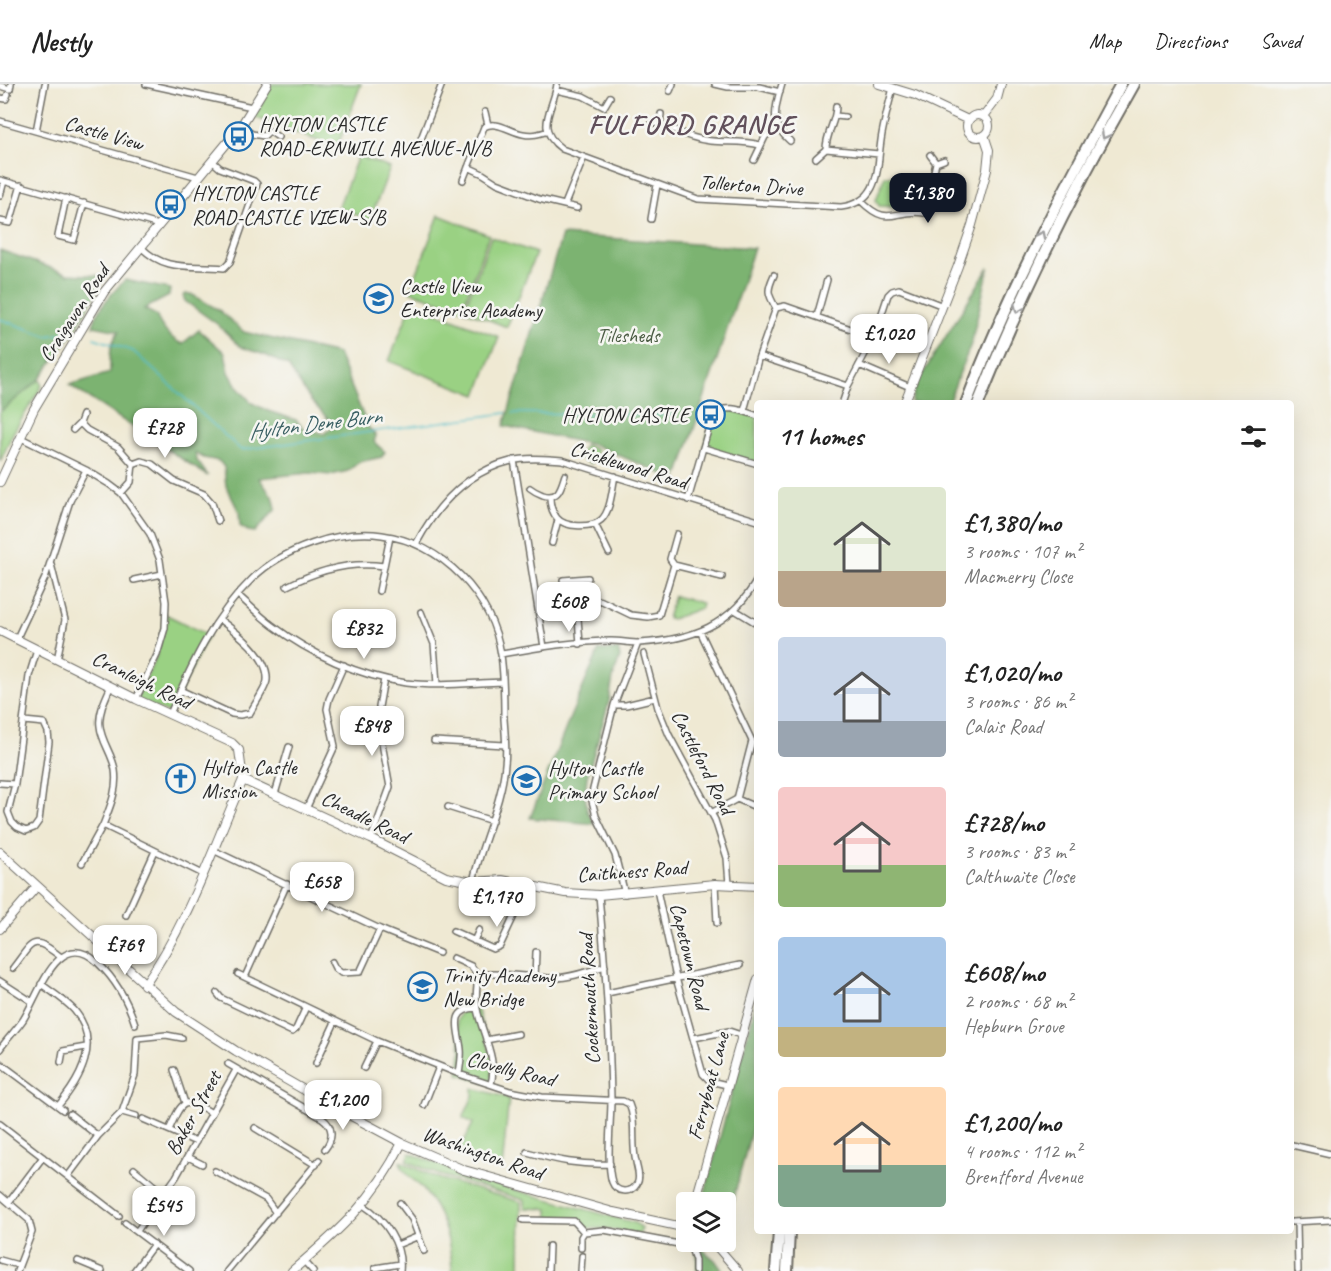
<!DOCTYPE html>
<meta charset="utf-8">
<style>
:root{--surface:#fff;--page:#f6f6f6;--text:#222;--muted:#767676;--line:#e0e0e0;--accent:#111827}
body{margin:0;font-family:Caveat,sans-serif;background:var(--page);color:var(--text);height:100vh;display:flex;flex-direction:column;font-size:22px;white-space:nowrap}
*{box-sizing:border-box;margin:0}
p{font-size:20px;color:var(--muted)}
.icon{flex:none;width:33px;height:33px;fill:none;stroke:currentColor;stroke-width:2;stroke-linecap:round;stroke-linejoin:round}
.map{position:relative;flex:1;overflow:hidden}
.sheet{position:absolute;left:754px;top:316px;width:540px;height:834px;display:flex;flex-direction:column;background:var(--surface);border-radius:6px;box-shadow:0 6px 24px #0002}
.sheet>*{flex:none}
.fabs{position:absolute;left:676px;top:1108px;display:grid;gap:12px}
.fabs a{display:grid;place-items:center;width:60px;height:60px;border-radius:6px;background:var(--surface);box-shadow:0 6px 24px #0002;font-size:30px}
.price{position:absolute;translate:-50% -51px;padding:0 14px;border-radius:12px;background:#fff;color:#222;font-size:20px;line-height:39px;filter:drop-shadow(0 2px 3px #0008)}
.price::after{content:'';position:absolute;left:50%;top:36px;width:18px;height:14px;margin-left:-9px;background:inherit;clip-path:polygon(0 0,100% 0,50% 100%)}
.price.active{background:var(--accent);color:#fff}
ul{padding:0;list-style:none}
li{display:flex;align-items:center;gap:18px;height:150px;padding:0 24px}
li span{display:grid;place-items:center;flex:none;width:168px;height:120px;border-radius:6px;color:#555}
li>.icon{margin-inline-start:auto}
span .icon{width:72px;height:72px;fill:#fffc;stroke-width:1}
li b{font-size:26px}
h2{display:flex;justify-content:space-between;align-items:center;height:72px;padding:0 24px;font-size:26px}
header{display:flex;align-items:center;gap:36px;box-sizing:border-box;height:84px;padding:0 30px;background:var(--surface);border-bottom:2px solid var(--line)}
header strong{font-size:28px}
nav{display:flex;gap:33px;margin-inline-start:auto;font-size:21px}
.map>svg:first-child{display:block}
</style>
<header>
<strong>Nestly</strong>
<nav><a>Map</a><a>Directions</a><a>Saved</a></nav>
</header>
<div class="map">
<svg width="1331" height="1187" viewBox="0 0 1331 1187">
<rect width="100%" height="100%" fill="#f6f6f2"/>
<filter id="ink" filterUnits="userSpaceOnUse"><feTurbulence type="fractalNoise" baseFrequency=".0167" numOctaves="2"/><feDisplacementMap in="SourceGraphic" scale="12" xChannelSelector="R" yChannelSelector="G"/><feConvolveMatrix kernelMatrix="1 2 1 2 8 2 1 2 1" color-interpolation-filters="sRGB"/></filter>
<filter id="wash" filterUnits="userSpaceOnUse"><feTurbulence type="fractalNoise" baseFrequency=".008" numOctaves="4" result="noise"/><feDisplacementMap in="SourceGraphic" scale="24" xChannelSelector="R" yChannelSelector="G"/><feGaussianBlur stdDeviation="1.35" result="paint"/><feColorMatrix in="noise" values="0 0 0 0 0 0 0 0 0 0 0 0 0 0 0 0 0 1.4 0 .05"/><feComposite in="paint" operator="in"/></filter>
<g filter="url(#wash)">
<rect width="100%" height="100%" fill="#efe9d3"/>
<path fill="#9ad183" stroke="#627e57" stroke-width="1.5" d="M272,0H361L337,64L254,33Z
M358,72L390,84L370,136L338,124Z
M885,92L900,93L899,121L897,123L879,122L876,116Z
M439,131L489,151L462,225L410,207Z
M491,153L536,169L507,243L464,226Z
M412,219L499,253L477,311L389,277Z
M40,295L42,302L13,349L0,378V328Z
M724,324L757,332V380L704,364L713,329Z
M585,361L597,366L591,380L584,377L578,371Z
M674,512L702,519L701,524L672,535L667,534Z
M165,530L208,551L170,630L136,615L157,571Z
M477,924L493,978L491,1000L459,990L461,966L457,937L461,928Z
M473,1004L509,1014L502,1085L459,1068L473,1039L463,1034L473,1012Z
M410,1069L482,1097L635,1139L642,1144L639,1151L609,1145L586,1144L574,1135L548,1134V1125L525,1124V1116L437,1090L407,1077Z
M400,1077L435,1093L521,1118L520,1187H452C451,1157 442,1129 423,1105C414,1095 403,1090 400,1077Z"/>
<path fill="#7bb371" stroke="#536f4e" stroke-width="1.5" d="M562,151L754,164L677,396L595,361L504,342Z
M0,166L68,190L106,192L74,248L40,295L0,328Z
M989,183L971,260L948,319H911L915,302Z
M125,196L170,205L169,212L144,225L156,231C162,245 169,253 182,260L199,246L225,269L229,288L238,304L252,319L268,327L296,336L307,348L316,347L324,350L327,347L335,342L311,317L288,282L265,271L241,263L217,240L185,217L183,212L185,210H191L219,226L244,248L338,270L368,343L376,352L374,358L385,368L382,373L359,378L348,387L331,391L309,389L259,394L274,415L276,425L255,448L248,447L240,442L239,428L226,402L224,383L219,377L204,374L195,369L196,375L208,392L69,301L110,289C110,272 109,261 119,247L93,242C98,223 112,209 125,196Z
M599,566H618L620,573L613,594L609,618L587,693L585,710L587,726L594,740L530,734L571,631Z
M757,916V1025L729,1132L726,1134V1119H702Z
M697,1161L715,1176L723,1187H697Z"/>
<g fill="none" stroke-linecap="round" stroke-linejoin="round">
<path stroke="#50bdc9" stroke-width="1.5" d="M0,235L47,252L74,248
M94,254L133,267L241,366L506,329
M513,329L674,331"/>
</g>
</g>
<g filter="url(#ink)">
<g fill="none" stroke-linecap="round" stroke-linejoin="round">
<defs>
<path id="street" d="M146,0L252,23
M557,0C554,25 533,44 562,65L698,115L841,123C883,117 876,82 882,50C885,34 889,19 893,4
M715,0L728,3H759L780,8
M782,0C775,24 769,39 790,57
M0,2L10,5L11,0
M556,6L583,12L604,23L610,13
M670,7L673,0
M0,14L6,15L8,10
M836,22C836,38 826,49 826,65L879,70
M485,28L488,41
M836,32L845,33
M0,37L198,93
M652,39C667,39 678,49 692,53C714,61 738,55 760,61
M660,39L661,30
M241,42L252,50L264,52L269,47L278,53
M36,47L45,0
M416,68L442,0
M816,74L826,65
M754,76L765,53L777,41
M936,79L944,76
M468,83L483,90L497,99L539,115L577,124
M0,96L159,141
M463,96L484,43C497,36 510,48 523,50C532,52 539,50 548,47
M0,112L4,97
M66,114L58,152L74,156L84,119
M861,117C889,145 894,124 924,129L936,79L930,71
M565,120L584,73
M651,135L657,101
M0,137L10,139L21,101
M141,163C166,189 192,180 224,184L230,178L257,100L254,97L220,84L212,77
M774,191C767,206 767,209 776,224
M817,232L827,196
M759,272L848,302
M859,281L910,303
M842,320L848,302L874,253L888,211L892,207L899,205L943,222
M744,327L759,272L776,224L785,222L874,253
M80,339L87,346L118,363L133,380L141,377L152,380L174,397L204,410L212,419L218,437
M73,346L80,339L83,331
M21,354L86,386L109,400L121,409L150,450L160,476L166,518L165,544L157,571L136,615
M704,364L758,380
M514,376L544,563
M530,404C535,408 538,409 543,411C559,416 561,403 565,391
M121,409L131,398L133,380
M550,413C550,421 552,428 557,434C565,444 592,444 601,436C611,427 612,405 615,392
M688,416L713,329C728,320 742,327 758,332
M595,440L609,469
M677,450L670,475L674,481L722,493
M552,459L558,436
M416,460C437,421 466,388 511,377C527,373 546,375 562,376L758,437
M51,480L65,536L57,576
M134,496L162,490
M563,496L588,494
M575,496L580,560
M287,502C318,486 350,477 384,482
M379,507L390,453
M238,511C249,521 260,532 272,541C310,570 359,592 406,599C438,603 471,599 503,598
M577,518L593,515L602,517L631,531L648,533L659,531L674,481
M735,526L758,540
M421,528L434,560L437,600
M700,547L752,657L737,715L711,729
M16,556L45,494L70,417L86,386
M501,570C537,564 575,557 611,557C620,557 630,559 639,559C691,556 732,542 758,494
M644,570L658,624L669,651L715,736L727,774L729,800
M111,602C106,613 98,629 100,642C101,657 113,671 115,686C118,706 110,723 103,741L203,790
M180,606L232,630L240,631L250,629C254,621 267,603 267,596C269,572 235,547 219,535
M614,621H626L655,614
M170,630C191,581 213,533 252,495C282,465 339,445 382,451C442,459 493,512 501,571C504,592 504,614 504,635C505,650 507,665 505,680C502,720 481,759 473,798
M24,637L44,639L48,648L49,658L39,737L34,744L26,747L17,743L12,738L8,728L15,700L29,592L37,566
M434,657L505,661
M0,699L15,700
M275,710L289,663
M737,715L758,724
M448,723L492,737
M306,725L335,662L327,625L329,615L344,581
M371,755L390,703L379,643V623L384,595
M215,767L380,845L439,869
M82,779L103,741
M715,800L717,839
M657,806L676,894L703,990L710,997L727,1001
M625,810L615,771L596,732L591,713L614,621L638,559
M126,831L155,767
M453,847L493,865L500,862L515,830L517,799
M474,857L479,846
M453,874L471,882L478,891
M332,878L335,884L341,889L360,888L380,845
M13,884C34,857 31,850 61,873
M238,890L377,957L459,990L510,1007L542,1013L623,1017L629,1020C637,1038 631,1059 636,1078C637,1085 641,1093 637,1100C631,1110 616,1109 612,1098C606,1079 611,1038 611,1016C610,948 605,880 599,811
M478,891C500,887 530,894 554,894C571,894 589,887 605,882
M478,891C477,902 475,914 477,925C482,950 498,975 491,1000
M245,893L287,800
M535,894L536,868
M0,897L31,917
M41,900C52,908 65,916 74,926C102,958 80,996 58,1022
M217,909L221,914L292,948L296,945L306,923
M607,909L740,881
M694,954L729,947L741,951
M486,956L518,950
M0,965C7,955 16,946 23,936C39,911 58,842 97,878C116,896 127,915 135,940
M61,978L63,967L86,963
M0,979L63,1026
M316,979L335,938
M228,980L322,1034C333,1042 334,1054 325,1065
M364,984L377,957
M174,986L185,1019
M459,990C460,982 462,973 461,965C459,946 448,925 477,924
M424,1021L439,983
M122,1028L136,1032
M70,1030L98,1052
M143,1035L196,1058
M0,1040L119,1132
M255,1044L316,1081
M169,1046C182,1017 183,1012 212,1029
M1292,1061L1331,1070
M527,1068C559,1077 578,1081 610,1080
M188,1073L202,1080
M134,1085L164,1110
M215,1087L266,1115L276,1129
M68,1092L98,1052L122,1028L135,991L137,954L166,951L182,954
M0,1111L29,1136L32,1148L17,1187
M9,1118L43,1073
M400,1119L412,1135L424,1167
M363,1121C385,1135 403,1161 400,1187
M523,1136L574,1137L584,1148
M1292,1138L1331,1136
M1297,1138L1298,1187
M125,1139L189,1187
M137,1147L176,1093L236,986
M584,1148L604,1146L684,1161L691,1164L695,1176V1187
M397,1161L419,1152
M581,1164V1153L584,1148
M0,1176L18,1181
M78,1177L102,1187
M304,1177L313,1187
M375,1184L400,1180
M134,1187L154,1160
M227,1187L319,1076
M548,1187L549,1162
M581,1187L582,1172"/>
<path id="secondary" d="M879,0L915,11L968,36
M967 42a11 11 0 1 1 22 0a11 11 0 1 1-22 0Z
M984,32L997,15L1001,0
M904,320L958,182L972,141L987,86L989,66L984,51
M0,398L34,325L104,208L241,42L267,0
M0,547L136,615L232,659L239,666L243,696
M243,696L371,755L446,793L473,798L502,796L565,809L599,811L715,800L758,802
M0,768L176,928L236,967L325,1018L402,1059L464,1086L613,1128L687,1144
M0,845L37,802
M144,901C189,839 212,765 243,696
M695,1119L758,895
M713,1158L738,1187
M292,1187C340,1146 373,1117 402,1059"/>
<path id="highway" d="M966,320C1008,209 1065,104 1121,0
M978,320C1022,209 1075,103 1134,0
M776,1187L779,1148
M787,1187L789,1148"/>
</defs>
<use href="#street" stroke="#706e66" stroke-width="8"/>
<use href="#secondary" stroke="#706e66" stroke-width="10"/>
<use href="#highway" stroke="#706e66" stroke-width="14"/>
<use href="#street" stroke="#fff" stroke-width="5"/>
<use href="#secondary" stroke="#fff" stroke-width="8"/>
<use href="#highway" stroke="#fff" stroke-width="10"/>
</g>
<defs><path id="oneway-chevron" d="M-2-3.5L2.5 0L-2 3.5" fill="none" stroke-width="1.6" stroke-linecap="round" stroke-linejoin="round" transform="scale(1.5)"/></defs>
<g stroke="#a0a0a0">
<use href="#oneway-chevron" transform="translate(1105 51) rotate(118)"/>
<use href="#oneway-chevron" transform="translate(1041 151) rotate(-64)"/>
<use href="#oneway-chevron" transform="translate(1018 225) rotate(113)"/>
</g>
</g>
<defs>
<symbol id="bus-ring" viewBox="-11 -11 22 22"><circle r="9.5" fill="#f6f6f2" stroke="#1f6fb2" stroke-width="1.5"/><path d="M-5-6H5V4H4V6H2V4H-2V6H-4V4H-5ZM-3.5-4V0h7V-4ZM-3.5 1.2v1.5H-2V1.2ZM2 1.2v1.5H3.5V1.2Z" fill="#1f6fb2"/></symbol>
<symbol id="school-ring" viewBox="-11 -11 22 22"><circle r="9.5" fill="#f6f6f2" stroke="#1f6fb2" stroke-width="1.5"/><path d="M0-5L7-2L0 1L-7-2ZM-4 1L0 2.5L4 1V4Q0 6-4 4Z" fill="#1f6fb2"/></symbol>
<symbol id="church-ring" viewBox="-11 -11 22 22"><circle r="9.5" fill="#f6f6f2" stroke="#1f6fb2" stroke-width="1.5"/><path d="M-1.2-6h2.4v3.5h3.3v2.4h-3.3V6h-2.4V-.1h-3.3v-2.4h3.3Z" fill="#1f6fb2"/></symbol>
</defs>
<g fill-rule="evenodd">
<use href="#bus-ring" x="222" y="36" width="33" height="33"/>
<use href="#bus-ring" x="154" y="104" width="33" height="33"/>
<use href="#school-ring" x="362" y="198" width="33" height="33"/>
<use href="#bus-ring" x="694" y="314" width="33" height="33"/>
<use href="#church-ring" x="164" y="678" width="33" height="33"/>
<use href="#school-ring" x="510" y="680" width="33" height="33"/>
<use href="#school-ring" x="406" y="886" width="33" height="33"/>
</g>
<g text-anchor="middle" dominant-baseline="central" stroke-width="5" stroke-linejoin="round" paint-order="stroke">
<g font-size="21" fill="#2b2b2b" stroke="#f6f6f2" text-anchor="start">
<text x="259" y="40">HYLTON CASTLE<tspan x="259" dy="24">ROAD-ERNWILL AVENUE-N/B</tspan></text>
<text x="192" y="109">HYLTON CASTLE<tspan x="192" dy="24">ROAD-CASTLE VIEW-S/B</tspan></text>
<text x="400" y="202">Castle View<tspan x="400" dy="24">Enterprise Academy</tspan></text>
<text x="689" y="331" text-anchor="end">HYLTON CASTLE</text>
<text x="202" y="683">Hylton Castle<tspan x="202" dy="24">Mission</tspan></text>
<text x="548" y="684">Hylton Castle<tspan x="548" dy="24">Primary School</tspan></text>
<text x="443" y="891">Trinity Academy<tspan x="443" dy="24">New Bridge</tspan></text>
</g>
<g font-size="21" fill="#2b2b2b" stroke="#f6f6f2">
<text transform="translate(104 49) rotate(16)">Castle View</text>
<text transform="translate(751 101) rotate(4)">Tollerton Drive</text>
<text transform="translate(74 229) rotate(-57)">Craigavon Road</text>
<text transform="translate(629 381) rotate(17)">Cricklewood Road</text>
<text transform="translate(142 596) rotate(26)">Cranleigh Road</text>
<text transform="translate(703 678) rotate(63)">Castleford Road</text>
<text transform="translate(365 733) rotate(26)">Cheadle Road</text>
<text transform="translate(632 787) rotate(-4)">Caithness Road</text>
<text transform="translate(690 872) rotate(76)">Capetown Road</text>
<text transform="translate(589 915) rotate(-93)">Cockermouth Road</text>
<text transform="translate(511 985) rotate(14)">Clovelly Road</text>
<text transform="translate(708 1002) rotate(-75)">Ferryboat Lane</text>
<text transform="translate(193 1029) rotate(-61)">Baker Street</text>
<text transform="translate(483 1069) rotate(19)">Washington Road</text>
</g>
<g font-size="21" fill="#4c5d45" stroke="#f6f6f2">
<text x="628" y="251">Tilesheds</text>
</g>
<g font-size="22" font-style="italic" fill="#385e62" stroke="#f6f6f2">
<text transform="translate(315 340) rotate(-7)">Hylton Dene Burn</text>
</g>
<g font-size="27" font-weight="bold" letter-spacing="1.5" fill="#61505b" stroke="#f6f6f2">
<text x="692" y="40">FULFORD GRANGE</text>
</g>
</g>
</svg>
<div class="fabs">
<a><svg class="icon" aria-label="layers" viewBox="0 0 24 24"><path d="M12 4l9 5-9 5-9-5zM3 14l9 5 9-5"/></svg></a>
</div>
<b class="price active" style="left:928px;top:140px">£1,380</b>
<b class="price" style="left:889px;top:281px">£1,020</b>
<b class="price" style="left:165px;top:375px">£728</b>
<b class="price" style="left:569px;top:549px">£608</b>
<b class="price" style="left:364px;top:576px">£832</b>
<b class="price" style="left:372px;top:673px">£848</b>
<b class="price" style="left:322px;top:829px">£658</b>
<b class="price" style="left:497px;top:844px">£1,170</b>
<b class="price" style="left:125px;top:892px">£769</b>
<b class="price" style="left:343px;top:1047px">£1,200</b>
<b class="price" style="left:164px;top:1153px">£545</b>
<section class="sheet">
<h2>11 homes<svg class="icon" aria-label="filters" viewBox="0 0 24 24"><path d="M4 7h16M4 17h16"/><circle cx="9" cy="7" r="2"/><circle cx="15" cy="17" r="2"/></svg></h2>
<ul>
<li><span style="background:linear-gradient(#dfe7d0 70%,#b9a48a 0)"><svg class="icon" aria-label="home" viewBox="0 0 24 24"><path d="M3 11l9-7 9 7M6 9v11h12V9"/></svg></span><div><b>£1,380/mo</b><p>3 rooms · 107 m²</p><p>Macmerry Close</p></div></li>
<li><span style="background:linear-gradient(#c9d6e8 70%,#9aa5b1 0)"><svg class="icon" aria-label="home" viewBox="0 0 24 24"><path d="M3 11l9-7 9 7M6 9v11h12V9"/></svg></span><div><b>£1,020/mo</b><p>3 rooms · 86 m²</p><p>Calais Road</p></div></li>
<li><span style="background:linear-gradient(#f6c9c9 65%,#8fb573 0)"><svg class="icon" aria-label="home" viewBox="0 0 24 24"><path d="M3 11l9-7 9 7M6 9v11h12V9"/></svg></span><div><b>£728/mo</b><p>3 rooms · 83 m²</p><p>Calthwaite Close</p></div></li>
<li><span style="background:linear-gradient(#a9c7e8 75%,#c2b280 0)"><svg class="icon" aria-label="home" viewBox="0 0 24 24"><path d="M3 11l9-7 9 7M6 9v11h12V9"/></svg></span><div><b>£608/mo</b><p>2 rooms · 68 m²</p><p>Hepburn Grove</p></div></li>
<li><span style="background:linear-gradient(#ffd9b3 65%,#7fa58c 0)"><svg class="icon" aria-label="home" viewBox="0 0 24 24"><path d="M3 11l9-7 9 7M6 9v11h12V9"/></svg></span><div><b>£1,200/mo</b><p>4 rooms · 112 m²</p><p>Brentford Avenue</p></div></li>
</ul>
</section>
</div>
